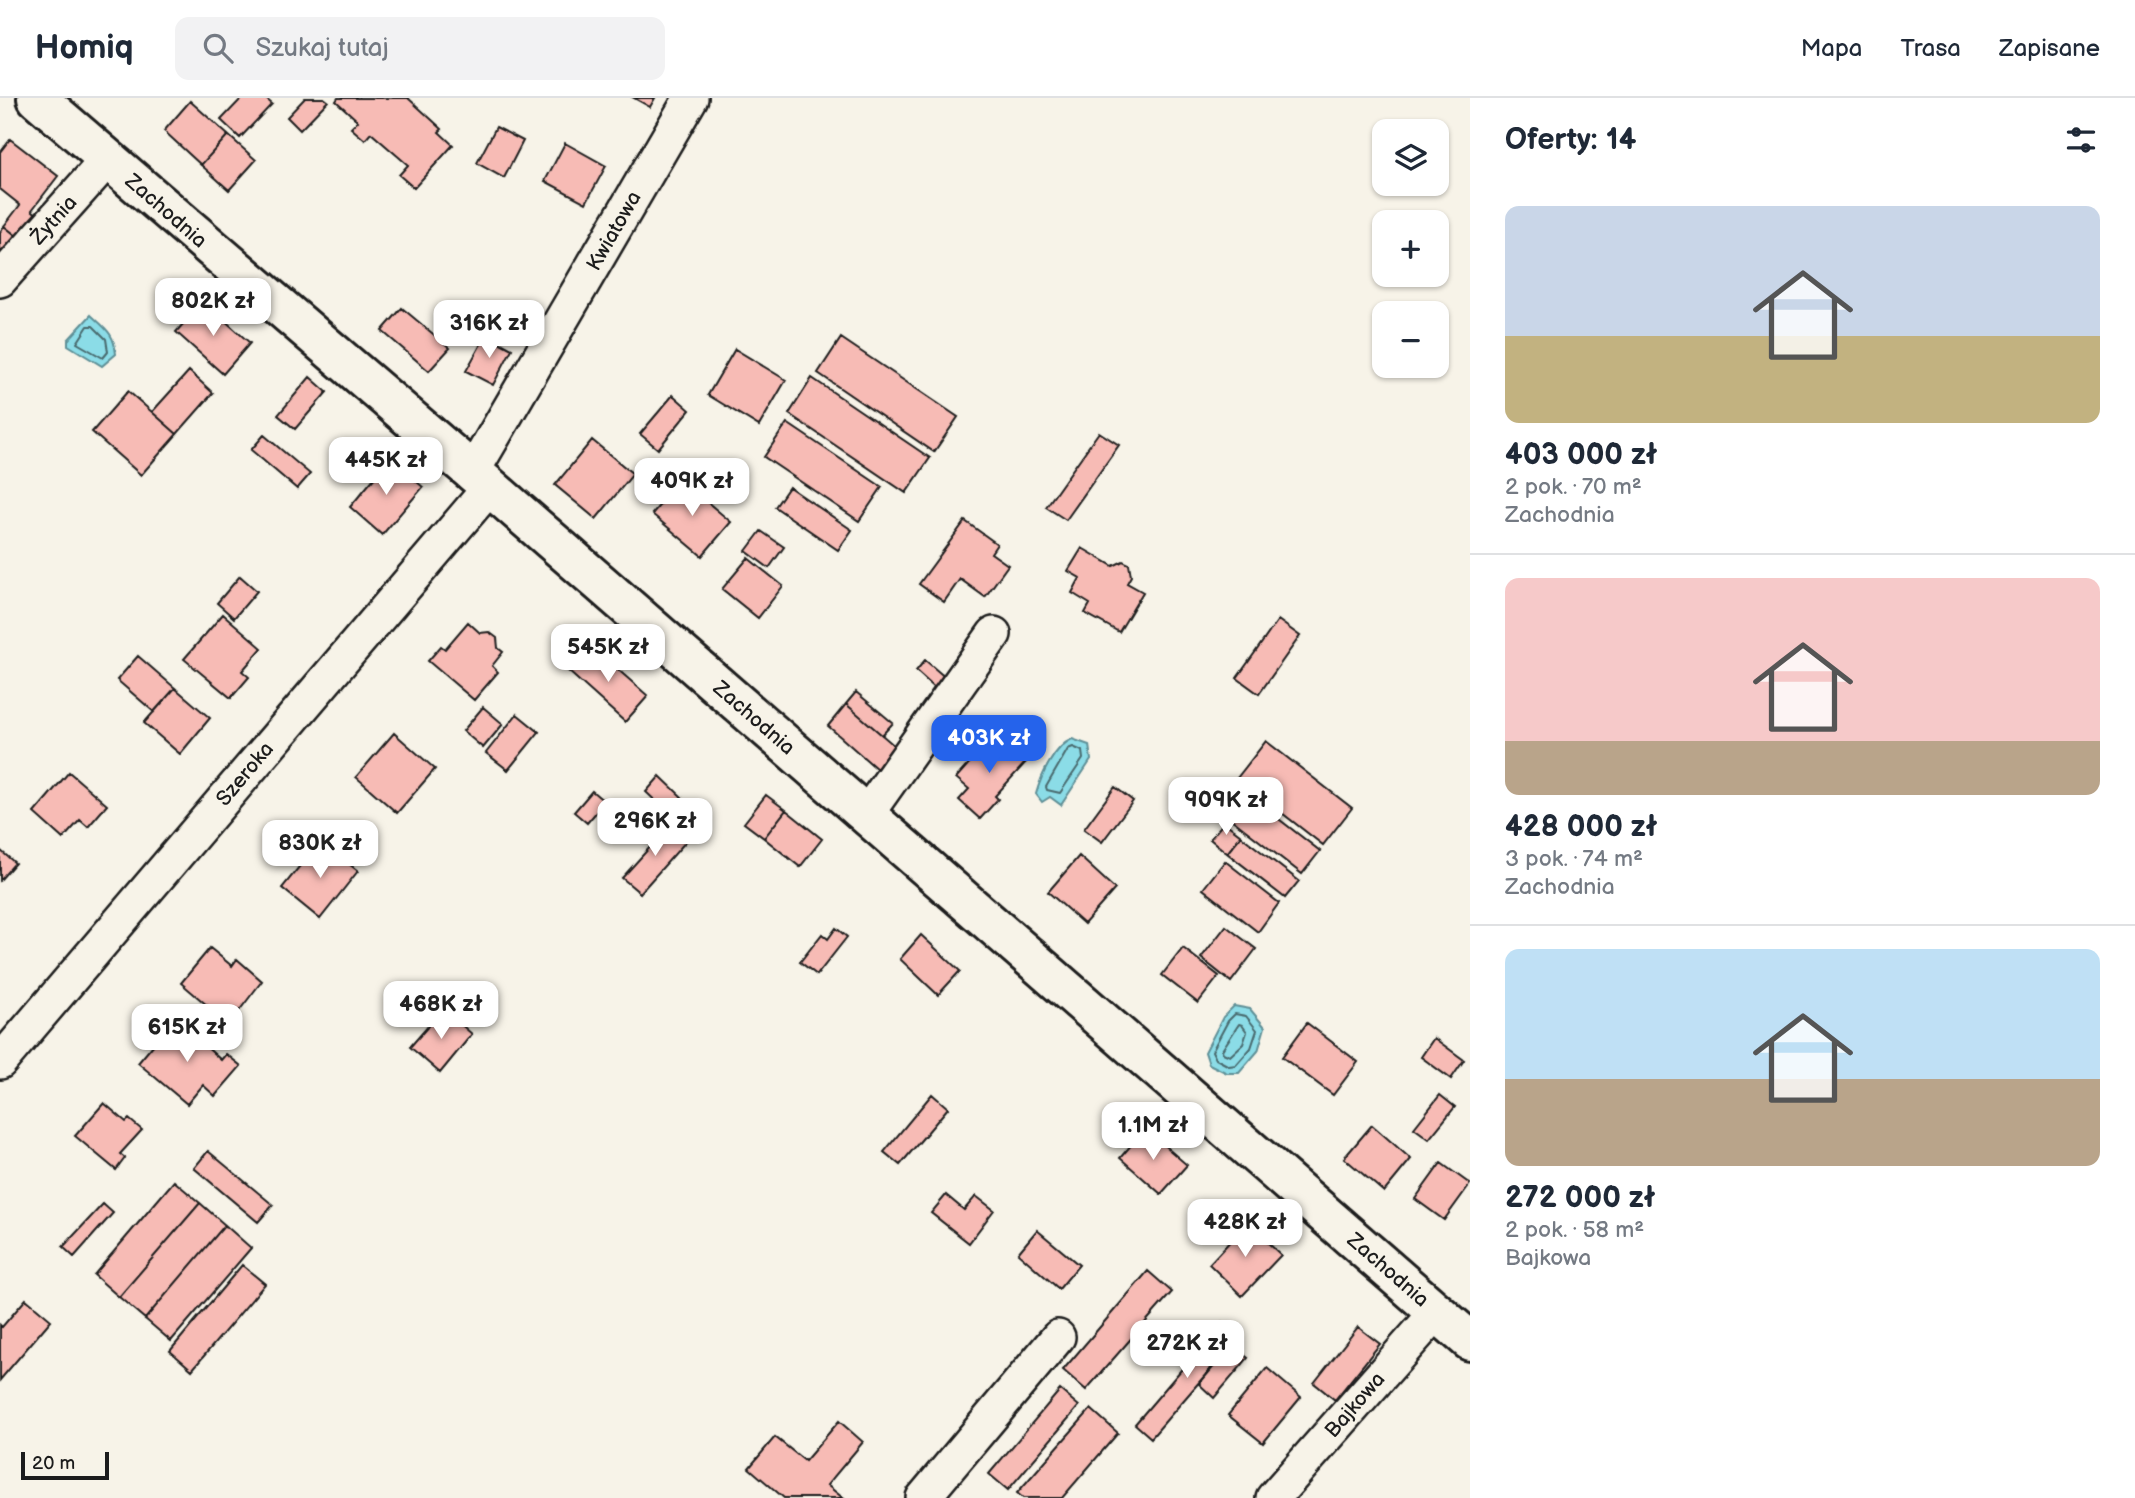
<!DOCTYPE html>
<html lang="pl">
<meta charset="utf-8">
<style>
:root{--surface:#fff;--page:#f2f2f3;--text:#1f2937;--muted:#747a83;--line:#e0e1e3;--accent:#2563eb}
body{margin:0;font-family:"Balsamiq Sans",sans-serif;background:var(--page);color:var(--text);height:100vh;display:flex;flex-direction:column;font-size:26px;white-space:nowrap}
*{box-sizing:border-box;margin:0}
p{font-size:23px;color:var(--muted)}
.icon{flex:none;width:38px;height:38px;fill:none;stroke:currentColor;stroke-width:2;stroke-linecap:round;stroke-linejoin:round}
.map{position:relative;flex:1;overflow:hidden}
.panel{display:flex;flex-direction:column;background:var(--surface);width:665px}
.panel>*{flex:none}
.tools{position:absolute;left:1372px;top:21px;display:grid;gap:14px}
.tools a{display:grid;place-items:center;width:77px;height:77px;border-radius:14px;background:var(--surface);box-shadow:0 2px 5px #0004;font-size:35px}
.scale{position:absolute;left:21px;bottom:18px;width:88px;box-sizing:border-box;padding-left:7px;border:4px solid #1c1c1c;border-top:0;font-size:19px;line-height:24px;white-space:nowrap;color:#1c1c1c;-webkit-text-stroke:5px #f7f3e8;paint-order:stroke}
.price{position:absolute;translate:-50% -60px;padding:0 16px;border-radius:14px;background:#fff;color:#222;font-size:23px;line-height:46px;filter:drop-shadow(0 2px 4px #0008)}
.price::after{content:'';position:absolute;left:50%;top:42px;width:21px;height:16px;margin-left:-10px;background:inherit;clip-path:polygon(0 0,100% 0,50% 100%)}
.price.selected{background:var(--accent);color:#fff}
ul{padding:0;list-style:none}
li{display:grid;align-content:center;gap:14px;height:371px;padding:0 35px}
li+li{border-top:2px solid var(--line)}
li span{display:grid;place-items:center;height:217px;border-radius:14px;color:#555}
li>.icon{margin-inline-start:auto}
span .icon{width:126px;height:126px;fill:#fffc;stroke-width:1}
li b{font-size:30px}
h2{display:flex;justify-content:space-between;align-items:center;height:84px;padding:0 35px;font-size:30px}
header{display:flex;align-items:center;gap:42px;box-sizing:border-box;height:98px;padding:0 35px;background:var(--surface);border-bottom:2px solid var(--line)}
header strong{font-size:33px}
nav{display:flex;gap:38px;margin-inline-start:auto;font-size:24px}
.search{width:490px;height:63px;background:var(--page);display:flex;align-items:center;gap:18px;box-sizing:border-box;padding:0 24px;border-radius:14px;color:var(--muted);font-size:26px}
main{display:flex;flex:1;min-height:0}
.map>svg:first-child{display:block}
</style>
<header>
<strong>Homiq</strong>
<div class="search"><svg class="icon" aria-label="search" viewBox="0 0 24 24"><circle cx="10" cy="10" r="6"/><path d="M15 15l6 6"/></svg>Szukaj tutaj</div>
<nav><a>Mapa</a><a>Trasa</a><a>Zapisane</a></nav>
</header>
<main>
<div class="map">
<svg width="1470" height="1400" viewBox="0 0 1470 1400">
<rect width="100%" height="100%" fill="#f7f3e8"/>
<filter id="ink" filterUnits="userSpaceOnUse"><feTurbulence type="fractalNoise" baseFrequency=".0143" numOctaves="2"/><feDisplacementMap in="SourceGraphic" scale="14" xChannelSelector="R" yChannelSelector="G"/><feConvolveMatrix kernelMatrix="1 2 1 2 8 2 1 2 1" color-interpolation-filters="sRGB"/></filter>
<g filter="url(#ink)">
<path fill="#8bdce7" stroke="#5f8f96" stroke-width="2" d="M91,217C106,231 114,235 116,256L102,268L68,247V242Z
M1072,641L1089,647L1091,662L1061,707L1050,699L1042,704L1036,696C1041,678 1054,649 1072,641Z
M1234,908L1250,911L1265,929L1258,953L1239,975H1227L1209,966L1205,954L1223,919Z"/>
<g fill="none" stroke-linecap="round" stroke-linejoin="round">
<path stroke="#48696d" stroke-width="2" d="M88,228H93L106,241L108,254L103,260L77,245Z
M1073,649L1082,653L1083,661L1060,695L1047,692L1046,689L1068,651Z
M1235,916L1246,918L1257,932L1251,950L1236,967L1229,968L1216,961L1212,953L1228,923Z
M1239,926L1242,927L1247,934L1243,946L1230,958L1223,955L1222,952Z"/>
</g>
<path fill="#f7bbb5" stroke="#1c1c1c" stroke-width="2" d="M242,0H265L272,6L240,40L221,22Z
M305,0H324L328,3L300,32L287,19Z
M338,0H408L442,31L439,34L453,47L414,90L399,77L408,67L371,35L365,42L351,30L358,23L336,3Z
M634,0H655L650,9Z
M190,3L228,37L201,67L164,33Z
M496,29L523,43L504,80L477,65Z
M228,37L256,62L229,92L201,67Z
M10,41L58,78L32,112L40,119L22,142L4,128L20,107L0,91V54Z
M565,45L606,68L586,105L545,83Z
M4,128L22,142L0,170V134Z
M203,203L250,245L223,276L176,234Z
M402,210L450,250L429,273L382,233Z
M486,237L512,251L493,287L466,273Z
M841,240L958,319L934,354L818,275Z
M735,251L786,282L759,328L708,297Z
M189,273L213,295L177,336L152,314Z
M310,279L327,294L295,331L278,317Z
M812,280L930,360L906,395L789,316Z
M128,293L177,336L141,377L92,334Z
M673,297L690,312L658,351L640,336Z
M787,325L882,389L859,423L764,359Z
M1099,334L1119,347L1066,422L1046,409Z
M264,337L310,376L297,391L251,352Z
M592,342L633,376L596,421L555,387Z
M390,361L423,389L382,437L350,409Z
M681,382L731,424L702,458L652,416Z
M789,389L852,432L838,452L775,409Z
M965,423L997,446L991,455L1008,467L985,499L960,481L944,504L919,486Z
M761,433L784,449L769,470L746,453Z
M1082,450L1113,468L1123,463L1129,466L1131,478L1127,485L1143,494L1119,534L1085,515L1090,506L1072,495L1080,480L1068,473Z
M748,460L783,488L758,520L722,491Z
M240,478L257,493L234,520L217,505Z
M223,516L262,550L242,573L249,579L231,600L184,561Z
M1278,522L1300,538L1259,596L1237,580Z
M468,524L480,535L489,534L497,540L498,550L503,554L492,568L498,574L474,602L428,563L441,548L445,551Z
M590,547L648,598L625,624L568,573Z
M138,558L175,590L154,614L117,582Z
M925,562L947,581L937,592L916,573Z
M175,590L210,620L180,656L144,625Z
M856,594L893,625L882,637L846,606Z
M846,606L896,649L877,671L828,628Z
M483,609L503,626L483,650L463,633Z
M517,616L539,634L508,672L486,655Z
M394,635L435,671L397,715L356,679Z
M996,635L1027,663L995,698L998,701L980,721L959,702L969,691L956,680Z
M1266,643L1352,710L1323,747L1237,680Z
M69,674L107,707L88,729L80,722L63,741L34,715Z
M660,678L682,699L667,714L646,694Z
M1115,689L1133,703L1102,744L1084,731Z
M592,693L605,704L587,725L574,714Z
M1244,694L1320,753L1302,776L1226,717Z
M766,697L786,712L764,740L744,725Z
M786,712L822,741L800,769L764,740Z
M1224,724L1241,737L1227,755L1210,741Z
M671,726L689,740L640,795L622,780Z
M1241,738L1299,783L1285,800L1227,755Z
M320,743L358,773L320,821L282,790Z
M0,752L15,765L0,782Z
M1079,758L1115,791L1084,826L1048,794Z
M1225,763L1279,805L1258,834L1203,791Z
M1226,828L1256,851L1231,884L1201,860Z
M836,830L847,839L817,877L800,864L822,836L828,841Z
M921,837L960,873L938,897L900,861Z
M210,850L232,868L237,861L262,883L229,926L181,885Z
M1183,850L1219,878L1198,905L1162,877Z
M443,911L472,936L440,975L410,949Z
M175,921L221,962L226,956L241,968L215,998L203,987L187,1006L138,965Z
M1307,925L1358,964L1333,997L1282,959Z
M1434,940L1464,962L1451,981L1421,959Z
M932,996L948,1010L900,1067L884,1054Z
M1440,997L1455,1009L1429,1041L1414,1030Z
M104,1005L126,1024L129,1021L142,1032L120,1056L125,1060L116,1072L75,1038Z
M1372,1027L1411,1061L1384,1094L1344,1060Z
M1145,1031L1187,1067L1161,1096L1120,1060Z
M208,1053L273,1107L258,1124L194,1070Z
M1441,1065L1470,1086L1444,1122L1415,1101Z
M174,1083L200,1105L119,1199L94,1177Z
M946,1097L964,1112L976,1098L994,1112L969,1145L931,1115Z
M200,1105L225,1127L145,1221L119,1199Z
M103,1106L113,1115L74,1159L63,1149Z
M1247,1125L1281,1157L1242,1198L1209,1166Z
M225,1127L251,1150L171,1243L145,1221Z
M1037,1132L1079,1167L1059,1191L1018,1155Z
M242,1167L265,1186L192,1272L170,1253Z
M1148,1173L1172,1194L1086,1292L1063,1272Z
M26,1201L51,1222L0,1282V1227L2,1229Z
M1222,1224L1239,1238L1151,1340L1135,1326Z
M1358,1229L1380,1246L1335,1302L1314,1285Z
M1232,1247L1248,1260L1214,1300L1199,1286Z
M1267,1270L1301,1299L1263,1345L1228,1317Z
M1060,1292L1079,1308L1008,1392L989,1376Z
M1091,1311L1118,1335L1062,1400H1023L1017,1395Z
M839,1323L863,1344L827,1387L843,1400H784L749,1370L775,1339L805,1363Z"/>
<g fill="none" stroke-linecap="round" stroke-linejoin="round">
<defs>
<path id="minor" d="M0,182L107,62
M472,375L691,0
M866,717L994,536
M0,964L490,389
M923,1400L1058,1239
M1273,1400L1437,1214"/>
<path id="tertiary" d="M37,0L490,389L1470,1243"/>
</defs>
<use href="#minor" stroke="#1c1c1c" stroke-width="38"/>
<use href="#tertiary" stroke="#1c1c1c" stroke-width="44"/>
<use href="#minor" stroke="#f7f3e8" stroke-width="33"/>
<use href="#tertiary" stroke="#f7f3e8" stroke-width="38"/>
</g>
</g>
<g text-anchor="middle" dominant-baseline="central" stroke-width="5" stroke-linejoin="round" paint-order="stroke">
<g font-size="21" fill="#1c1c1c" stroke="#f7f3e8">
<text transform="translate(166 113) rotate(41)">Zachodnia</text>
<text transform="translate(54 122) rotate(-48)">Żytnia</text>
<text transform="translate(614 133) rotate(-60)">Kwiatowa</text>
<text transform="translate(754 620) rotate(41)">Zachodnia</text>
<text transform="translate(245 676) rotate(-50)">Szeroka</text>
<text transform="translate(1388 1172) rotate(41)">Zachodnia</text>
<text transform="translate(1355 1307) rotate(-49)">Bajkowa</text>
</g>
</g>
</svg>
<div class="tools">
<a><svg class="icon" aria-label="layers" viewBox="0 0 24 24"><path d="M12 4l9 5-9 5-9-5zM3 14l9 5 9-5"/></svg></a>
<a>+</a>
<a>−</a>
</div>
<div class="scale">20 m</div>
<b class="price" style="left:213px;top:240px">802K zł</b>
<b class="price" style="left:489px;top:262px">316K zł</b>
<b class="price" style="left:386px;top:399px">445K zł</b>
<b class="price" style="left:692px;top:420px">409K zł</b>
<b class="price" style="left:608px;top:586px">545K zł</b>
<b class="price selected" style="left:989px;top:677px">403K zł</b>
<b class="price" style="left:1226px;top:739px">909K zł</b>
<b class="price" style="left:655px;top:760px">296K zł</b>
<b class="price" style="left:320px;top:782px">830K zł</b>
<b class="price" style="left:441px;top:943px">468K zł</b>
<b class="price" style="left:187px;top:966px">615K zł</b>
<b class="price" style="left:1153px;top:1064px">1.1M zł</b>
<b class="price" style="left:1245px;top:1161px">428K zł</b>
<b class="price" style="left:1187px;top:1282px">272K zł</b>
</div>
<section class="panel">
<h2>Oferty: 14<svg class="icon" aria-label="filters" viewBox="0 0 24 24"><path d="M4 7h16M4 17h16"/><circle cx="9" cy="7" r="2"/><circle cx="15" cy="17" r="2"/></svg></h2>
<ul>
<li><span style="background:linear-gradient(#c9d6e8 60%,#c2b280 0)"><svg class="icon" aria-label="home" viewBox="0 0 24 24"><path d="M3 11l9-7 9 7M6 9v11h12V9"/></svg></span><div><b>403 000 zł</b><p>2 pok. · 70 m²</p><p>Zachodnia</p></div></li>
<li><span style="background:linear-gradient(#f6c9c9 75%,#b9a48a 0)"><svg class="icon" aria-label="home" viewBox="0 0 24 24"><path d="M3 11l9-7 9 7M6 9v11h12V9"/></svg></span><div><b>428 000 zł</b><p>3 pok. · 74 m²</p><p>Zachodnia</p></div></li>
<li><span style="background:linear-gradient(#bfe0f5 60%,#b9a48a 0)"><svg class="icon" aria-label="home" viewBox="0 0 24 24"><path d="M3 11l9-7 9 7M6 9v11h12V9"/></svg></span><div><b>272 000 zł</b><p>2 pok. · 58 m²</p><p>Bajkowa</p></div></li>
</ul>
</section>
</main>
